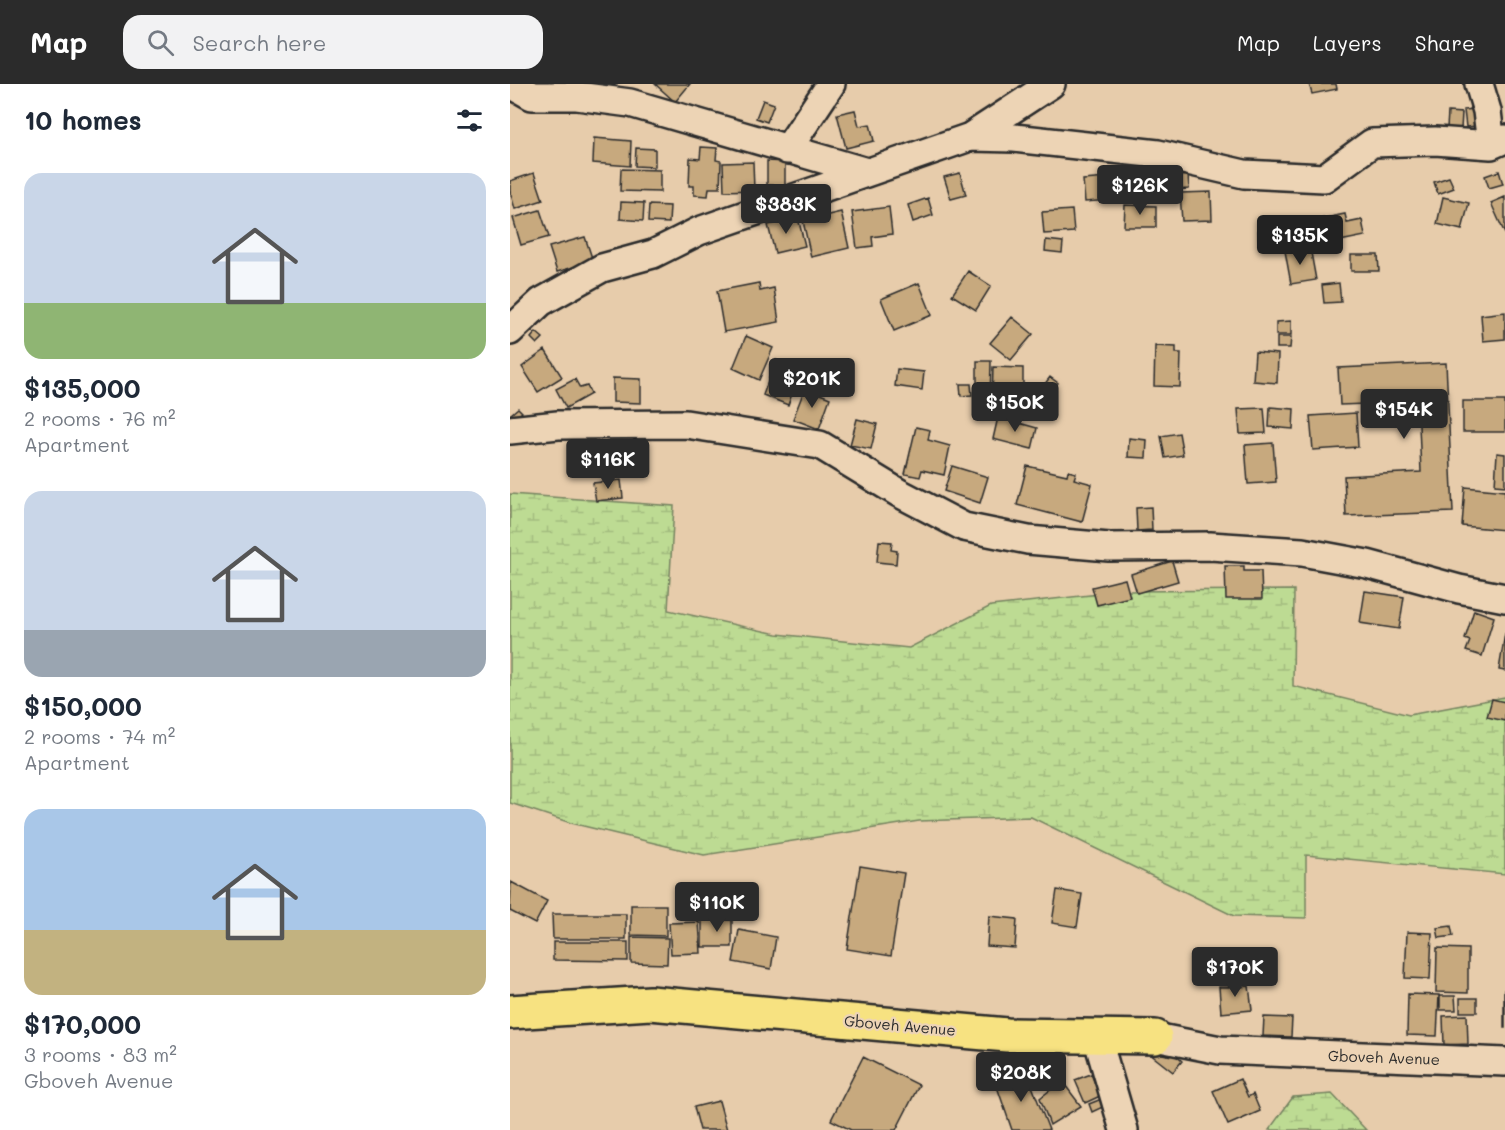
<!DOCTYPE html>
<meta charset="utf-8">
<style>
:root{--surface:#fff;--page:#f2f2f3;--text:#1f2937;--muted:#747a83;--accent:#2b2b2b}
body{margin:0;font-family:Mali,sans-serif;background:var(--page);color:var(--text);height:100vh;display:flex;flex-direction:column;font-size:22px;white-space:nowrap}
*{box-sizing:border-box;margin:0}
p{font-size:20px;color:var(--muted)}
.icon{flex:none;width:33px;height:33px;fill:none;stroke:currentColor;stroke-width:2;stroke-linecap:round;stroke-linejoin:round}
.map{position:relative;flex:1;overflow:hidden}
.panel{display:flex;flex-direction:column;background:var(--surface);width:510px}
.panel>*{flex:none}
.price{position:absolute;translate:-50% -51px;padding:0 14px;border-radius:6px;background:var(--accent);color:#fff;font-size:20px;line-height:39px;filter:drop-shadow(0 2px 3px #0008)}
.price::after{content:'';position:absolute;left:50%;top:36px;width:18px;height:14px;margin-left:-9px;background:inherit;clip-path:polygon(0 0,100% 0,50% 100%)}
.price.current{background:#222;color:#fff}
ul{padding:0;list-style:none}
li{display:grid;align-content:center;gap:12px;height:318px;padding:0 24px}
li span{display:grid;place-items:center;height:186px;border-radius:18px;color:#555}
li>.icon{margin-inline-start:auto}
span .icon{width:108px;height:108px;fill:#fffc;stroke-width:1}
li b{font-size:26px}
h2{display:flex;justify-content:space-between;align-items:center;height:72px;padding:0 24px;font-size:26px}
header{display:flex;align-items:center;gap:36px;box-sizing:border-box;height:84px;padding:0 30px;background:var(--accent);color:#fff}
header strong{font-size:28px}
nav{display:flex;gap:33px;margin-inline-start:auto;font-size:21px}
.search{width:420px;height:54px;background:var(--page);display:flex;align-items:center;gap:15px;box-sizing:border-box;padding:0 21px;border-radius:18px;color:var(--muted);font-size:22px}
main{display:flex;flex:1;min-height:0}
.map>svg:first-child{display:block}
</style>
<header>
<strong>Map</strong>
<div class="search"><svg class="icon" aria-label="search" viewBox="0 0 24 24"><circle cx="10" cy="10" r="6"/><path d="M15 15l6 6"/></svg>Search here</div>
<nav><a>Map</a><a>Layers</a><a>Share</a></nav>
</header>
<main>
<section class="panel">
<h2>10 homes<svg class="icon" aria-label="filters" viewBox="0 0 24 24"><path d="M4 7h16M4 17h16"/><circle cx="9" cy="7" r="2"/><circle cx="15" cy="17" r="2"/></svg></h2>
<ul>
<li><span style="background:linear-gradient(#c9d6e8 70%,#8fb573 0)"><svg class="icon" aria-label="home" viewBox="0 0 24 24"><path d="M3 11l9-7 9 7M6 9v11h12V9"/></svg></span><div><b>$135,000</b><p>2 rooms · 76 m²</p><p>Apartment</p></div></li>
<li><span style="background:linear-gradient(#c9d6e8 75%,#9aa5b1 0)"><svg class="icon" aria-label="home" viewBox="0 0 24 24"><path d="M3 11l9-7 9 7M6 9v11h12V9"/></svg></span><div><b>$150,000</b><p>2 rooms · 74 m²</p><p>Apartment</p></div></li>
<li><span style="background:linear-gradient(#a9c7e8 65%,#c2b280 0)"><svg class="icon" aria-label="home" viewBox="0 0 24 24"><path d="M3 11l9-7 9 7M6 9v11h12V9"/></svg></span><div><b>$170,000</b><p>3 rooms · 83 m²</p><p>Gboveh Avenue</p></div></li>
</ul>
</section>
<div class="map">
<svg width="995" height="1046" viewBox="0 0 995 1046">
<defs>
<pattern id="wetland-marsh" width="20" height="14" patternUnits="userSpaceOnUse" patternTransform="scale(1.5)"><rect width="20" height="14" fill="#bddb93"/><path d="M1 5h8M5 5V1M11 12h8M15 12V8" fill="none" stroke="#a3bc7f"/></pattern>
</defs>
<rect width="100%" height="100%" fill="#e7ccab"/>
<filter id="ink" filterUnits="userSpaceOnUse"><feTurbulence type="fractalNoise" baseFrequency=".0167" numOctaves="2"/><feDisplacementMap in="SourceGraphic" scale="12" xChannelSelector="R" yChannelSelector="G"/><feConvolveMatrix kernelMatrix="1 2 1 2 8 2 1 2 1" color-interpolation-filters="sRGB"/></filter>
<g filter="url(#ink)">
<path fill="url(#wetland-marsh)" stroke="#74835f" stroke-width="1.5" d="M0,410L164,422L158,526L267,550L399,564L481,522L616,507L784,506L783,602L899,631L995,613V790L796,771V834L724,832L521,733L409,737L194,771L61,739L0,719Z
M822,1010L856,1046H759L783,1013Z"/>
<path fill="#c7a97e" stroke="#2b2b2b" stroke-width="1.5" d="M78,0H105L104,4L91,1L90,7Z
M145,0H180L165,18Z
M799,0H826L827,5L802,10Z
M253,16L264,20L257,38L246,34Z
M966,25L967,42L956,43L954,26Z
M345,26L349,42L360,40L364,57L336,64L327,30Z
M938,28L952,29L951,45L937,44Z
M84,54L121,57L120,82L83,79Z
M191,63L207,64L206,76L211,77L210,104H199L198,112L184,111V102H179L180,74L190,75Z
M126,64L145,65V83L125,82Z
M257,77L275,78V102L257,101Z
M243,78L244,106L214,107L213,79Z
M111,85L150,86V108L110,107Z
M989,87L993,100L979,104L975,92Z
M24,89L33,116L5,125L0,107V97Z
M450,89L456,111L441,115L434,93Z
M678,91L679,105L662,106L661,93Z
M939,93L944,104L928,110L924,98Z
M598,94L600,116L575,118L573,96Z
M701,108L702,136L672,137L670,109Z
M933,113L959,119L952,146L927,140Z
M995,113V150L981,119Z
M418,114L423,131L403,138L398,121Z
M111,118L134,119L133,137L110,135Z
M139,121L160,122L159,139L138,138Z
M615,121L646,122V143H614Z
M379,123L382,150L362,153L363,162L347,164L342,128Z
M30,126L39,153L11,161L3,134Z
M562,126L564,148L534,150L532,128Z
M331,128L339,164L301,173L293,137Z
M835,130L837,139L852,136L855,152L815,160L810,135Z
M288,134L295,162L265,169L258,141Z
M786,137V148H776L777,162L749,164L748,139Z
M75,153L83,177L47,188L39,163Z
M536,156L553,158L552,169L535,167Z
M800,163L806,196L781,200L775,167Z
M841,171H868L869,187H841Z
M458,187L481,202L466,226L442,211Z
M249,199L250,207L264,204L269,238L214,248L207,207Z
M409,199L422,231L384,247L371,215Z
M829,199L831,218L814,219L812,201Z
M995,228V255L973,257L971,231Z
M502,233L523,250L501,276L480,259Z
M781,237V251H766V238Z
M26,248L33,254L27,260L21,254Z
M236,252L263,264L249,296L223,284Z
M767,253H781L780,264H767Z
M645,262L666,263V269H671L670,303L644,302Z
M35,266L52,293L28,308L12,283Z
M745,268L768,270L767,299L743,297Z
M266,276L291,285L278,321L253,311Z
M467,277H481L480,317H467Z
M936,279L943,428L836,432L834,392L911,388L908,318L830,321L828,284Z
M483,283L513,284V320L482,319Z
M387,285L414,288L412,306L385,302Z
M540,293L548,299L542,307L534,301Z
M103,294L131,295V319L103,318Z
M65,295L70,304L77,302L81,310L56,324L46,305Z
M450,300H461L462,311L451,312Z
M295,304L320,314L309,345L283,335Z
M953,317H995V348H953Z
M760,323L784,325L783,345L759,343Z
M8,324L12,328L5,334L1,330Z
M754,324L756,349L730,350L728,325Z
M846,329L848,363L803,366L800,332Z
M488,333L527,344L522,365L483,355Z
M347,335L367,340L361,365L340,361Z
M406,343L420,346L418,356L440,362L434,391L412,386L410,393L395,390Z
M669,349L673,371L655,374L651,352Z
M619,354L637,356L636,374L618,373Z
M763,359L766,398L738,400L735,361Z
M987,369L995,370V402L985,401Z
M442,382L478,393L470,419L434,407Z
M517,382L557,391L558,387L566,389L564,395L582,400L572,438L507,421Z
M111,396L113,414L86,417L83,399Z
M955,403L995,407V446L952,442Z
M641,423L642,446L627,447L626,424Z
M369,457L382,458L381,466L387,467L386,480L367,478Z
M662,477L668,497L627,509L621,490Z
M715,482H734V487H751L752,515H716Z
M615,495L620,513L587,521L582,503Z
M855,507L894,513L889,545L850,539Z
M964,526L984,533L972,572L956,567L960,557L955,555Z
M995,549V587L989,586Z
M982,615L995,618V637L977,633Z
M350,782L394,789L381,872L337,865Z
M1,798L37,817L25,840L0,827Z
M547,806L572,810L567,843L542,839Z
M121,821H156V852L121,851Z
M42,830H116V855H43Z
M479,832L507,835L505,864L477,862Z
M192,835L222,836V863H192Z
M189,838L191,869L161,870L159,839Z
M941,842L943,852L929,854L927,844Z
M229,846L266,853L261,885L223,878Z
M897,848L922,849L920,895L895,894Z
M121,853L158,854L157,880L121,879Z
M43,858H118V877L43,876Z
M927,864L958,865V909L926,908Z
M728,897L729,903L739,902L742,926L711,929L709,903H719V898Z
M994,906H995V944H994Z
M898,910L929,911L927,952L897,951Z
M930,912H945L946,926H930Z
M950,914H967V928H950Z
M957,931L958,960L934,961L933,932Z
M754,933L782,934L781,953L753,952Z
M650,958L672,977L663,988L640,970Z
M491,971L492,982L471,983L470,972Z
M353,973L409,1001L386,1046H341L321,1036Z
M545,975L548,987L537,990L533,978Z
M499,988L502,994L517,989L539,1046H502L484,994Z
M581,990L590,1012L575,1019L565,996Z
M730,995L738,1013L743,1010L750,1027L718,1041L703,1007Z
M552,997L571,1022L540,1041L530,1014Z
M594,1014L597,1021L582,1028L579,1020Z
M209,1017L217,1046H190L184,1023Z"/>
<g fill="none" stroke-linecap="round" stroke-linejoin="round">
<defs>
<path id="minor" d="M1,0L22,12H67L120,19L357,88
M969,0L977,27L981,61
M460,53L541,0
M277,66L321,0
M0,247L31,218L92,184L143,170L189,147L460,53L504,54L648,70L734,90L814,94L862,59L925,57L981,61L995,55
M0,346L48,341L176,340L310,361L389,409L454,443L518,456L599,463L700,462L792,468L857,480L949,505L995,514
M587,953L614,1046
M645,953L710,966L995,978"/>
<path id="major" d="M0,928L140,919L497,951L645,953"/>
</defs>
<use href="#minor" stroke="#2b2b2b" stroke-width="32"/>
<use href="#major" stroke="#2b2b2b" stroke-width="38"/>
<use href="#minor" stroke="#edd4b5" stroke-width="27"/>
<use href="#major" stroke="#f7e281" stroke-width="33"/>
</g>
</g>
<g text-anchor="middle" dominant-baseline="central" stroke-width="4.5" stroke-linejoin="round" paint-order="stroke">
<g font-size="15" fill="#2b2b2b" stroke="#edd4b5">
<text transform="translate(390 941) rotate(5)">Gboveh Avenue</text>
<text transform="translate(874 973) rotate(2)">Gboveh Avenue</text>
</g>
</g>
</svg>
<b class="price" style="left:630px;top:132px">$126K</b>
<b class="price" style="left:276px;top:151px">$383K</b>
<b class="price current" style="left:790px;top:182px">$135K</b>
<b class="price" style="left:302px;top:325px">$201K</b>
<b class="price" style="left:505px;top:349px">$150K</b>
<b class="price" style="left:894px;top:356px">$154K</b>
<b class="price" style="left:98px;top:406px">$116K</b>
<b class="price" style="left:207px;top:849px">$110K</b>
<b class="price" style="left:725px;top:914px">$170K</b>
<b class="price" style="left:511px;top:1019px">$208K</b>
</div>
</main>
